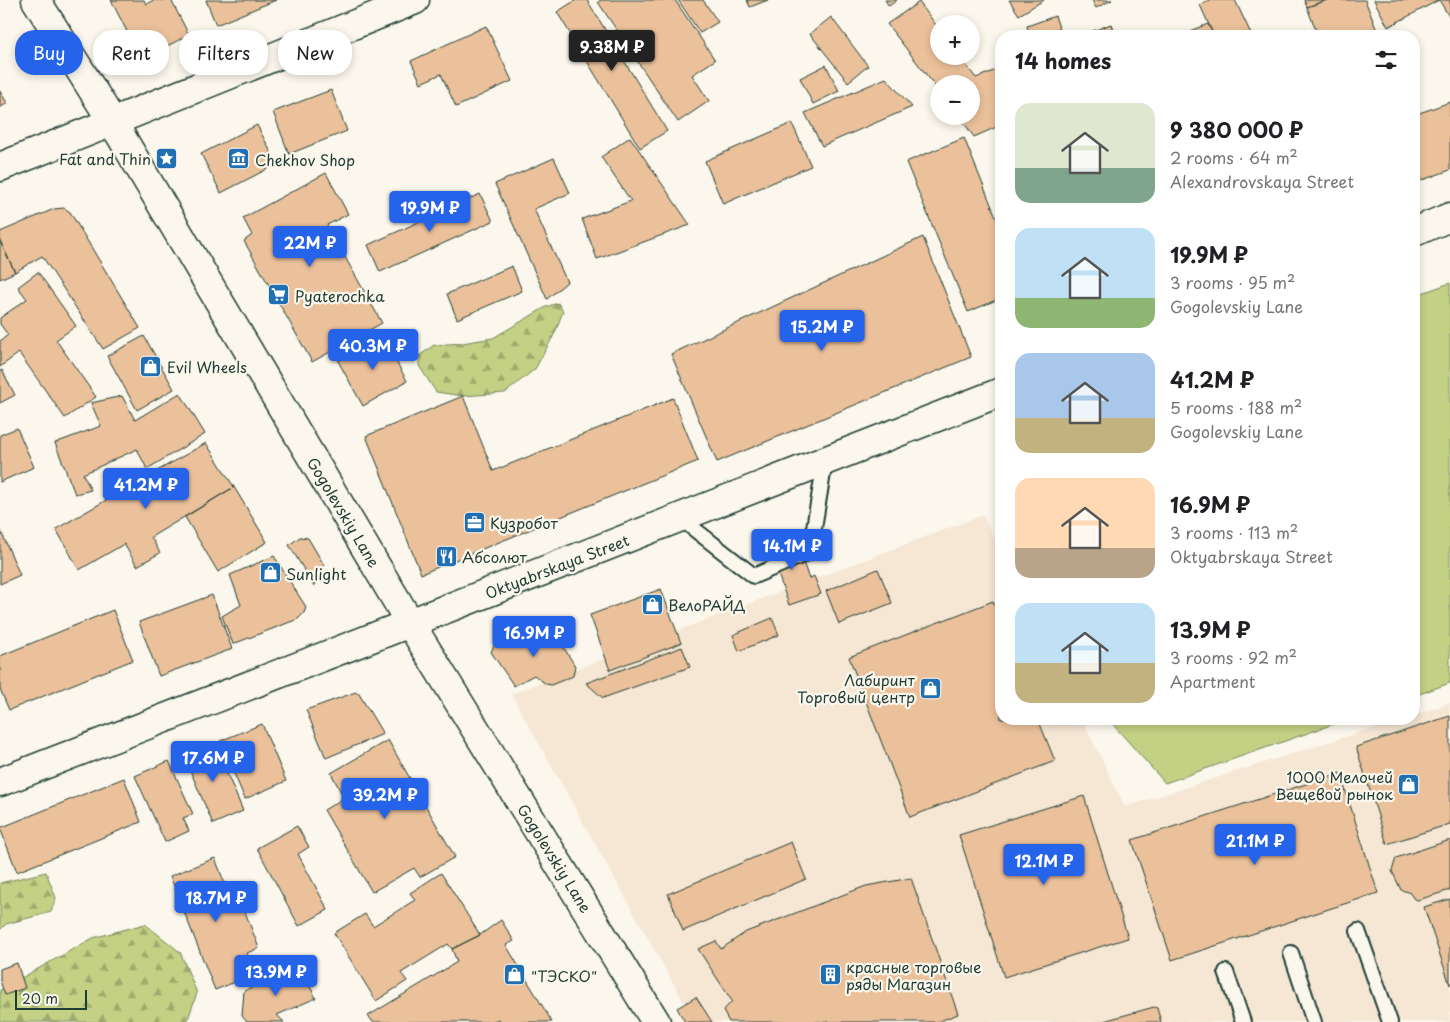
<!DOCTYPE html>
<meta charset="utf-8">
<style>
:root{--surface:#fff;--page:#f6f6f6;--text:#202124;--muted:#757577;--accent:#2563eb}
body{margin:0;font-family:"Playpen Sans",sans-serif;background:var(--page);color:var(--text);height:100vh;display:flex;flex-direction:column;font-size:19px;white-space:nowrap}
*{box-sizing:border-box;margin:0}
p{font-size:16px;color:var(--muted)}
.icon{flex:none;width:28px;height:28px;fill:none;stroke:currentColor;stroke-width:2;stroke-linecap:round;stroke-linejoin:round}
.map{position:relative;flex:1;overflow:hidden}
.sheet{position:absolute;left:995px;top:30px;width:425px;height:695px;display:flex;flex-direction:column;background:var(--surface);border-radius:20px;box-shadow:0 2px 8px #0003}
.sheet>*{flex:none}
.banner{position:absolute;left:15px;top:30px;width:475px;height:45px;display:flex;gap:10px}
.buttons{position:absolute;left:930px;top:15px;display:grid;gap:10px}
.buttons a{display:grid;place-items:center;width:50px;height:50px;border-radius:50%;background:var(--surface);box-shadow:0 2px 8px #0003;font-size:25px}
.scale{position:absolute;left:15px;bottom:12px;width:72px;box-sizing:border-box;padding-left:5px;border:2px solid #1f3d34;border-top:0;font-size:14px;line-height:18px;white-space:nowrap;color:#1f3d34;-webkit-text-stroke:4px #fbf7ec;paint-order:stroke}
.price{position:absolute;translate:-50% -42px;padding:0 11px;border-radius:5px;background:var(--accent);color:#fff;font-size:16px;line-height:32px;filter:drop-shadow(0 1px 2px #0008)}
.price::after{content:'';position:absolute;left:50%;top:30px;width:15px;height:11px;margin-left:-8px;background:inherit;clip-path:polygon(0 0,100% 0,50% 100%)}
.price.active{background:#222;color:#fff}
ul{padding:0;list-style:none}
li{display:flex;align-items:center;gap:15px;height:125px;padding:0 20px}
li span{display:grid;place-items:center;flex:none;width:140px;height:100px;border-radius:15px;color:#555}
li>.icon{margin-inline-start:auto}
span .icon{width:60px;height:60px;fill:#fffc;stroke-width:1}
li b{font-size:21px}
h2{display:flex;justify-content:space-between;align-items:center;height:60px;padding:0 20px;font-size:21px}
.pill{padding:0 18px;border-radius:20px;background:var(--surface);box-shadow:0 2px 8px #0003;font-size:18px;line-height:45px}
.pill.active{background:var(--accent);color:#fff}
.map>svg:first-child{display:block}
</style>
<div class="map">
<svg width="1450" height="1022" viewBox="0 0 1450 1022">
<defs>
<pattern id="forest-firs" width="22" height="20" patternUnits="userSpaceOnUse" patternTransform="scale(1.25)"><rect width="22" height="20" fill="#c4d084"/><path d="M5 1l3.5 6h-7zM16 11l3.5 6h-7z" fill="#9faa6d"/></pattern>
</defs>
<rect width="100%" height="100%" fill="#fbf7ec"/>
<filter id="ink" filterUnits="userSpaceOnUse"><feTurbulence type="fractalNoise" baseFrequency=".02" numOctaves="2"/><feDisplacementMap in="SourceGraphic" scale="10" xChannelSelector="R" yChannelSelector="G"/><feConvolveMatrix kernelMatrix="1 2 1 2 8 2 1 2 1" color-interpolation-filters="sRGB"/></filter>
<g filter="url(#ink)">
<path fill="#f6e7d4" d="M983,515L1001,552V719H1082L1125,807L1401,719H1414V715L1450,703V1022H695L511,694Z"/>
<path fill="#c4d084" stroke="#72865c" d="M1450,283V683L1414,696V296Z
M1108,719H1348L1165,783Z"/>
<path fill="url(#forest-firs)" stroke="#72865c" d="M558,303L563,311L555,333L535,369L505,393L463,396L436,392L419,366V356L434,345L462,343L493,338L546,307Z
M46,872L56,898L51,912L6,924L0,930V883Z
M145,924L180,952L197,993L187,1022H0V990L93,938Z"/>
<path fill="#ebc19b" stroke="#1f3d34" d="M111,0H144L146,4L154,0H171L189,35L141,59Z
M206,0H276L216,25Z
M576,0H587L667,131L640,148L557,12Z
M601,0H675L715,60L692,75L709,101L678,122L598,2Z
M678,0H703L718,22L700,33Z
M747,0H768L750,7Z
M885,0H897L889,6Z
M1009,0H1044L1019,15Z
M1092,0H1112L1096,8Z
M1209,0H1235L1252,36H1214L1200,5Z
M1304,0H1327L1307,7Z
M1327,0H1365L1379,36H1318L1307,7Z
M1374,0H1439L1388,27Z
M1439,0H1450V18Z
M919,2L939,29V56H959L976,78L1001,68V125L974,137L959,116H971V84H939V91L887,24Z
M1055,16L1062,36H1030L1027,26Z
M831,17L868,66L848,82L810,34Z
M1111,24L1115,36H1080Z
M1208,24L1214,36H1194L1192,30Z
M486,26L512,81L456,107L441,74L421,83L411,61Z
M826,65L839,91L813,104L800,78Z
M886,78L912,107L822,146L805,113Z
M331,90L347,131L289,154L273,112Z
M0,91L7,103L0,108Z
M1450,102V170L1414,183V115Z
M792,123L811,166L723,204L705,161Z
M257,125L277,164L221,193L201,154Z
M630,137L690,225L597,259L582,219L631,201L601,157Z
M964,138L1001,229V298L968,312L906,162Z
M554,158L570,193L534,209L567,282L547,299L495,184Z
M326,173L348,214L327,225L382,323L312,362L244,241L252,235L243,218Z
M480,194L493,221L380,272L368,245Z
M64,208L70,212L140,328L103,349L42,256L15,272L0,241V232L54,209Z
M923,237L971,357L717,462L671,354Z
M0,241L15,272L0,279Z
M512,266L522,291L457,319L447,294Z
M38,272L76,326L56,340L96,397L65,418L19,353L0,367V341L8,335L0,324V318L27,299L18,287Z
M144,336L174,389L137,410L107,356Z
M382,336L407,381L363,406L338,361Z
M2,370L15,395L0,403V371Z
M180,393L205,434L147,469L137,449L83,474L91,490L75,494L55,443L101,426L91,403L122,396L135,420Z
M463,396L493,471L673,398L698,461L421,574L366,436Z
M17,428L34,467L0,482V435Z
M206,443L234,487L151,537L160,553L137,566L124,544L79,570L56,529Z
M234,487L267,542L218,572L185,517Z
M0,529L20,575L0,584Z
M793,534L809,579L814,576L821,594L789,605L767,543Z
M300,537L308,538L324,565L314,586L289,545Z
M274,556L306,607L304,613L298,619L233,644L222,616L241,605L230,575Z
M878,569L892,603L839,624L826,591Z
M661,589L681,643L610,670L590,615Z
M212,595L232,649L159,676L139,622Z
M993,601L1001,621V719H1038L1055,761L910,817L849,657Z
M113,610L133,660L9,710L0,689V656Z
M772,618L779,635L739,651L733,635Z
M545,627L553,630L575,666L573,676L551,685L546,684L534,675L514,686L491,652L495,644Z
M682,647L690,667L603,698L586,683Z
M356,692L359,694L383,734L326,758L306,710Z
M1450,716V824L1387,844L1356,747Z
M262,724L286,781L245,799L220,741Z
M388,740L455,857L420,877L414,868L372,892L324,810L344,798L331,773Z
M214,743L243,811L213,824L184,756Z
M169,761L193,814L183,818L189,831L165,842L135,776Z
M1340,773L1378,893L1172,960L1132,840Z
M124,778L141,822L17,872L0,828Z
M1084,796L1128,938L1004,977L959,835Z
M297,826L309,847L298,854L328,910L299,926L257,848Z
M1450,840V890L1418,900L1414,899L1409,892L1401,890L1392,871L1396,858Z
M791,842L806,879L683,931L668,894Z
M215,858L230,897L238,894L259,948L247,953L255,974L215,990L170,876Z
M441,873L480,935L452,949L448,944L401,973L407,981L376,1001L334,933L365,914L373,926L415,900L410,893Z
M911,878L958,1014L937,1022H729L723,1011L732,1001L698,949L716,941L721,949L746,932L866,886Z
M1450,899V985L1424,907Z
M501,920L514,941L506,945L552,1022H501L499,1019L490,1022H373L368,1016L457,962L452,949L480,935Z
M17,963L25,988L5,995L0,981V969Z
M299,966L316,998L277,1015L284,1022H247L242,1016L244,991Z
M696,997L712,1022H685L677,1008Z
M1154,1007L1157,1008L1161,1022H1100Z"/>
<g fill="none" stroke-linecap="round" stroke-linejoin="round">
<defs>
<path id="lane" d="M680,518L754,576L810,552L825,461
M1358,931L1390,1022
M1291,953L1314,1022
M1226,972L1243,1022"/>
<path id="street" d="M0,782L410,623"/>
<path id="secondary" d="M36,0L112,121L410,623L656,1022
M0,167L415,0
M1414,232L1450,217
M410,623L1001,392"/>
</defs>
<use href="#lane" stroke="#1f3d34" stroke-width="18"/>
<use href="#street" stroke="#1f3d34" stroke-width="31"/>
<use href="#secondary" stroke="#1f3d34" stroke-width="31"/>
<use href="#lane" stroke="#fbf7ec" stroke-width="14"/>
<use href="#street" stroke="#fbf7ec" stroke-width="28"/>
<use href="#secondary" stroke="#fbf7ec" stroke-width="28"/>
</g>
</g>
<defs>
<symbol id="sight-square" viewBox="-11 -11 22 22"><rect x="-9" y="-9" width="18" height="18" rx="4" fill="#1f6fb2" stroke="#fbf7ec"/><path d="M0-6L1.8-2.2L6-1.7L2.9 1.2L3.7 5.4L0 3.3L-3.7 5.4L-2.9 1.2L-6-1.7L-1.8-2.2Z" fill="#fff"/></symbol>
<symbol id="museum-square" viewBox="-11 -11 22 22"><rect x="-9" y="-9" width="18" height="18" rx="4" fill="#1f6fb2" stroke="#fbf7ec"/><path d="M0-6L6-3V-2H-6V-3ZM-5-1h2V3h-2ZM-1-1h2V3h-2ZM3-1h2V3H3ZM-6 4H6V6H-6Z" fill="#fff"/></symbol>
<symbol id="supermarket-square" viewBox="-11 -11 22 22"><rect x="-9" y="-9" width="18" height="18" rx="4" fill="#1f6fb2" stroke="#fbf7ec"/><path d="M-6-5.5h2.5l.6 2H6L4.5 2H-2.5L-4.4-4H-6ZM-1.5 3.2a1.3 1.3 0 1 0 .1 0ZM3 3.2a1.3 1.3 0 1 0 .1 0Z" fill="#fff"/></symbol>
<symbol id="shop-square" viewBox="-11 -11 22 22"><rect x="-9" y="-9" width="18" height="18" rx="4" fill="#1f6fb2" stroke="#fbf7ec"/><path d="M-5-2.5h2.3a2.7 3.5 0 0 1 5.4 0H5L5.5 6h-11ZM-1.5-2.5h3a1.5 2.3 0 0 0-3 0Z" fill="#fff"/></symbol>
<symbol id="office-square" viewBox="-11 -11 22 22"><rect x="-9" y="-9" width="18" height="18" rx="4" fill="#1f6fb2" stroke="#fbf7ec"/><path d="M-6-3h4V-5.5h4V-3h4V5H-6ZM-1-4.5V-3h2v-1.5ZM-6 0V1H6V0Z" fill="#fff"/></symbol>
<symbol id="restaurant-square" viewBox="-11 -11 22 22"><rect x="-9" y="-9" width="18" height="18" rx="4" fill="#1f6fb2" stroke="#fbf7ec"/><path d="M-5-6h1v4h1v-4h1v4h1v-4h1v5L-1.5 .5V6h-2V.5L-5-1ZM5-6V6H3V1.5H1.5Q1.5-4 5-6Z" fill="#fff"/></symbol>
<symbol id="building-square" viewBox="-11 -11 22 22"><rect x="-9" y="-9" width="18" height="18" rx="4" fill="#1f6fb2" stroke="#fbf7ec"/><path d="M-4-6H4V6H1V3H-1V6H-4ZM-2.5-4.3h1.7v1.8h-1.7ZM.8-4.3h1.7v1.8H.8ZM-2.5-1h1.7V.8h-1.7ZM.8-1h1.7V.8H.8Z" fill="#fff"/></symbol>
</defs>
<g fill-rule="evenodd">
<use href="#sight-square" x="154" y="146" width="25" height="25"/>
<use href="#museum-square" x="226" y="146" width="25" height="25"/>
<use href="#supermarket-square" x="266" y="282" width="25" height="25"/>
<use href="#shop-square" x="138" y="354" width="25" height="25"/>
<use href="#office-square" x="462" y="510" width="25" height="25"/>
<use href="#restaurant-square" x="434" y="544" width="25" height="25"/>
<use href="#shop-square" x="258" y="560" width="25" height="25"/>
<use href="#shop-square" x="640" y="592" width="25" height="25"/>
<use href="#shop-square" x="918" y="676" width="25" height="25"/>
<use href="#shop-square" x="1396" y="772" width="25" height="25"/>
<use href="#shop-square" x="502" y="962" width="25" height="25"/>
<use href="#building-square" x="818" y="962" width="25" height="25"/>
</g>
<g text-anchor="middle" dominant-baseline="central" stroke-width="4.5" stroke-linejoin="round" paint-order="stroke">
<g font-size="15" fill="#1f3d34" stroke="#fbf7ec" text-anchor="start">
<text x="151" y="158" text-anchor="end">Fat and Thin</text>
<text x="255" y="159">Chekhov Shop</text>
<text x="295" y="295">Pyaterochka</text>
<text x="167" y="366">Evil Wheels</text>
<text x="490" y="522">Кузробот</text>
<text x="462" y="556">Абсолют</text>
<text x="286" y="573">Sunlight</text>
<text x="668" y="604">ВелоРАЙД</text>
<text x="915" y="679" text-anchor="end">Лабиринт<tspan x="915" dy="17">Торговый центр</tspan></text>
<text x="1393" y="776" text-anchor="end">1000 Мелочей<tspan x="1393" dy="17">Вещевой рынок</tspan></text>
<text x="846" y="966">красные торговые<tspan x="846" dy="17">ряды Магазин</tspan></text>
<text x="531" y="975">"ТЭСКО"</text>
</g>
<g font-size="15" fill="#1f3d34" stroke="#fbf7ec">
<text transform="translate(344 512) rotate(59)">Gogolevskiy Lane</text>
<text transform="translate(557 566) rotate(-21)">Oktyabrskaya Street</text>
<text transform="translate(555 858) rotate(58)">Gogolevskiy Lane</text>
</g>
</g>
</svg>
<div class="buttons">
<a>+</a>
<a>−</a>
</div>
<div class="scale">20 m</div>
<b class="price active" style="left:612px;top:72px">9.38M ₽</b>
<b class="price" style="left:430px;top:233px">19.9M ₽</b>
<b class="price" style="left:310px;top:268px">22M ₽</b>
<b class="price" style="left:822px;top:352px">15.2M ₽</b>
<b class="price" style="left:373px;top:371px">40.3M ₽</b>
<b class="price" style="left:146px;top:510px">41.2M ₽</b>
<b class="price" style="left:792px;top:571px">14.1M ₽</b>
<b class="price" style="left:534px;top:658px">16.9M ₽</b>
<b class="price" style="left:213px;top:783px">17.6M ₽</b>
<b class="price" style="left:385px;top:820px">39.2M ₽</b>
<b class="price" style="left:1255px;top:866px">21.1M ₽</b>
<b class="price" style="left:1044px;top:886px">12.1M ₽</b>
<b class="price" style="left:216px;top:923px">18.7M ₽</b>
<b class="price" style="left:276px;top:997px">13.9M ₽</b>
<div class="banner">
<a class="pill active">Buy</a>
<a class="pill">Rent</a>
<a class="pill">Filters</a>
<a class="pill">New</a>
</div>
<section class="sheet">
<h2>14 homes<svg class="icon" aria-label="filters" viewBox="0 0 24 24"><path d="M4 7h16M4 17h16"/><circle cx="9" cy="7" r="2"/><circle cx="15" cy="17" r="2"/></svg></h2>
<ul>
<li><span style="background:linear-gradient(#dfe7d0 65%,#7fa58c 0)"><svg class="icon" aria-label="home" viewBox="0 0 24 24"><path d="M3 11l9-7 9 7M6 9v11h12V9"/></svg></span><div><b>9 380 000 ₽</b><p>2 rooms · 64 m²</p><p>Alexandrovskaya Street</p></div></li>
<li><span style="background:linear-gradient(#bfe0f5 70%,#8fb573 0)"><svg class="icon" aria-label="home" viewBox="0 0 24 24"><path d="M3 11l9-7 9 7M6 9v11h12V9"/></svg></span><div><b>19.9M ₽</b><p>3 rooms · 95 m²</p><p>Gogolevskiy Lane</p></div></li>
<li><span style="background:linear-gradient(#a9c7e8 65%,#c2b280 0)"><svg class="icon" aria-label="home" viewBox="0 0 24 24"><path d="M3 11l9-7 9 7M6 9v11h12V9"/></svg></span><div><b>41.2M ₽</b><p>5 rooms · 188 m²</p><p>Gogolevskiy Lane</p></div></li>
<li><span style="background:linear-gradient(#ffd9b3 70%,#b9a48a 0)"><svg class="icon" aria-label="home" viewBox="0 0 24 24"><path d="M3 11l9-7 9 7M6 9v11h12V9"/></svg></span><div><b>16.9M ₽</b><p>3 rooms · 113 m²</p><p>Oktyabrskaya Street</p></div></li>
<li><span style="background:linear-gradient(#bfe0f5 60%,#c2b280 0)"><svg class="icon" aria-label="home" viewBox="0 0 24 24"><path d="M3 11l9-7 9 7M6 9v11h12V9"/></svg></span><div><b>13.9M ₽</b><p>3 rooms · 92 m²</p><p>Apartment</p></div></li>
</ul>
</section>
</div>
